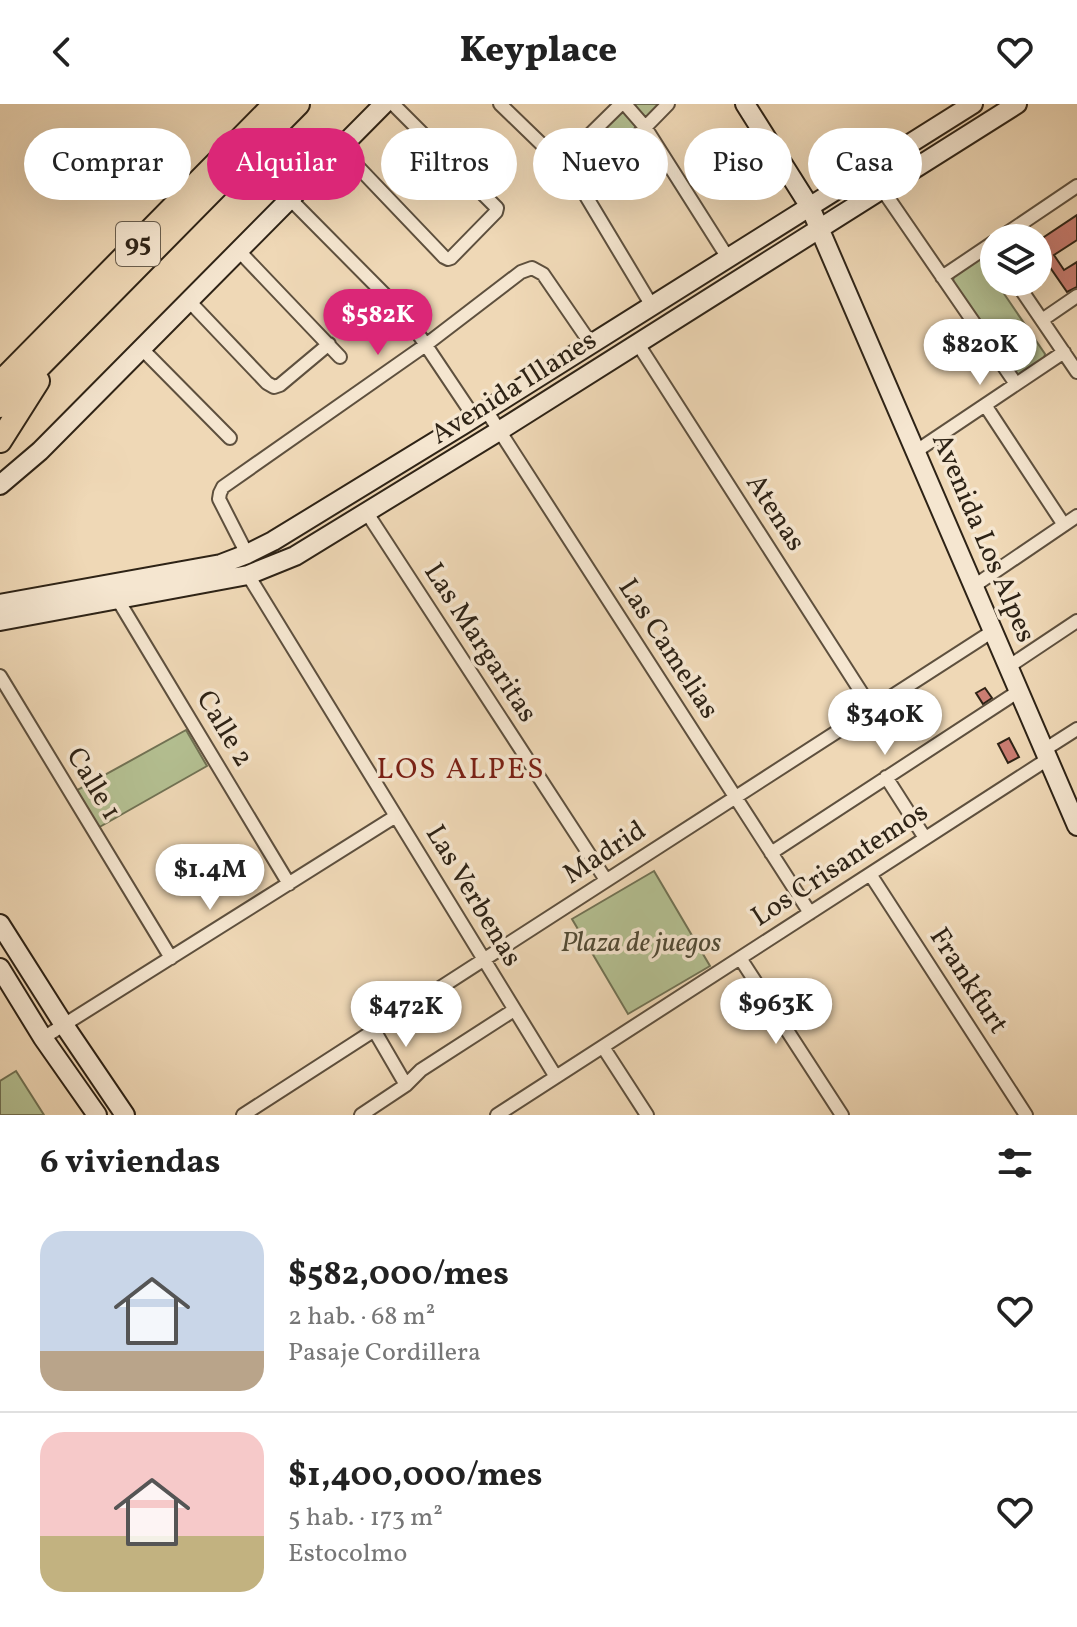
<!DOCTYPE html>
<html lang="es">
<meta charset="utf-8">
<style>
:root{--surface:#fff;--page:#f6f6f6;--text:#222;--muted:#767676;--line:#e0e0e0;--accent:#db2777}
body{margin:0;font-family:Vollkorn,serif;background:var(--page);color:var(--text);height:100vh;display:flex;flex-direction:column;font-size:30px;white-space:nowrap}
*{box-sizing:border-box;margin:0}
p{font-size:26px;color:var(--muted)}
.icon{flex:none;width:44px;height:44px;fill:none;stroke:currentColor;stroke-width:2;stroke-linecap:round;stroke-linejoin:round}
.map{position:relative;height:1011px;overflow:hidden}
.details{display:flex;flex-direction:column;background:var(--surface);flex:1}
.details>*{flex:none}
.hud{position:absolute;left:24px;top:24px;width:1030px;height:72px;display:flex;gap:16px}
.controls{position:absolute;left:980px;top:120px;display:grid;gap:16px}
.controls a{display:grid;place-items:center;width:72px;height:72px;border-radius:50%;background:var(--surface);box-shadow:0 8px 32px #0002;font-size:40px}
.price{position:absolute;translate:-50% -68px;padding:0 18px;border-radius:28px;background:#fff;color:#222;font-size:26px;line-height:52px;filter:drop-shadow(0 2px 4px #0008)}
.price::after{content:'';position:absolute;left:50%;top:48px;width:24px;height:18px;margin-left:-12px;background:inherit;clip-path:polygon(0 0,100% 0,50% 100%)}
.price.on{background:var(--accent);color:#fff}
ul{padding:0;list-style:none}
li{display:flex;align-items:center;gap:24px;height:200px;padding:0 40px}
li+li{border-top:2px solid var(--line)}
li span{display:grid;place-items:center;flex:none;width:224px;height:160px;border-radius:24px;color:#555}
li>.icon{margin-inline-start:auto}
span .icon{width:96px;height:96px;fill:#fffc;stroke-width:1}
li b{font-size:34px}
h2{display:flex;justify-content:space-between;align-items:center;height:96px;padding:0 40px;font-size:34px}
.pill{padding:0 28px;border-radius:36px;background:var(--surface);box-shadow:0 8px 32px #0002;font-size:28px;line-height:72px}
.pill.on{background:var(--accent);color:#fff}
header{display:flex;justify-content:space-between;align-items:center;height:104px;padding:0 40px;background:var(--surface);font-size:36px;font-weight:800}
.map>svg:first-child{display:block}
</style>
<header><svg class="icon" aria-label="back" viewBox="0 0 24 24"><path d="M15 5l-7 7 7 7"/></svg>Keyplace<svg class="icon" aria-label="heart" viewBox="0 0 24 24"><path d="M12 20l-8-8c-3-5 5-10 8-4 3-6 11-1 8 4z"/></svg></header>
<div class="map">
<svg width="1077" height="1011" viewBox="0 0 1077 1011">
<rect width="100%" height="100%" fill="#efd8b6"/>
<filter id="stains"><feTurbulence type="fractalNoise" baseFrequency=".0025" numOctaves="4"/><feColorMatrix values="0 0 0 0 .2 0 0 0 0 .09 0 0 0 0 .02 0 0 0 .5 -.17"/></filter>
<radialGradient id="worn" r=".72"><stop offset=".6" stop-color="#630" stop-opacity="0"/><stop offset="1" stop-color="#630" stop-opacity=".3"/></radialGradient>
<path fill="#b4c092" stroke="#717254" stroke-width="2" d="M625,0H664L583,83L564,59Z
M980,153L994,175V178H996L1045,250L1043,258L1020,274L1014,272L953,178L954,170Z
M186,626L207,662L96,725L74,688Z
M654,767L710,862L628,910L572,815Z
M16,967L44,1011H0V977Z"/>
<path fill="#cb7d72" stroke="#2e2316" stroke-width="2" d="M1077,111V136L1054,151L1064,166L1077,158V183L1067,188L1038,146V137Z
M985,584L992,594L983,600L976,589Z
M1009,634L1019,653L1008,659L998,640Z"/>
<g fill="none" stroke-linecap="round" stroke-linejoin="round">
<defs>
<path id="street" d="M500,0L561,59L583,87L652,202
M625,0L645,23L728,154
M340,44L444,153L448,155L451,154L496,108L497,104L393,0
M561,59L621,0
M882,85L1016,280
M583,87L668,0
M290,95L407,213L474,313
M1000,134L1077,82
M239,147L340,253
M942,173L994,138
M1016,178L1077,268
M189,197L267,279L274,283L280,281L329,240
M1042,216L1077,192
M638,240L872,605
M141,244L230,334
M985,301L1064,421
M486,306L810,809
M915,348L1064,248
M367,409L606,776
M247,450L219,395L220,389L223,383L427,240L521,168L532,164L543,170L591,240
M248,471L556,973
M974,482L1077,412
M118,496L289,780
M1008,563L1077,517
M0,572L171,854
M1044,646L1077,625
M886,673L925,734
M771,749L1019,587
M870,770L1026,1011
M740,854L842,1011
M374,926L406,981
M43,934L396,712
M603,943L647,1011
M243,1011L993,527
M361,1011L406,981L421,966L514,906
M497,1011L1048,655"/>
<path id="secondary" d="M745,0L810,103L1077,722
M0,381L40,347L384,0
M0,500L221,460L247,450L273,437L464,320L973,0
M0,517L248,471L295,452L499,327L1017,0
M0,820L64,921L125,1011
M0,864L43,934L97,1011"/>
<path id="highway" d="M0,279L275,0
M0,302L298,0
M0,337L38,277"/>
</defs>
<use href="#street" stroke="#5e503e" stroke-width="16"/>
<use href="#secondary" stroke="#2e2316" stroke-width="22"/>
<use href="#highway" stroke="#2e2316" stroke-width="26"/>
<use href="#street" stroke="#f5e6d0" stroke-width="12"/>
<use href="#secondary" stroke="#f5e6d0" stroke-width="18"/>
<use href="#highway" stroke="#efd8b6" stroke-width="22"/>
</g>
<g text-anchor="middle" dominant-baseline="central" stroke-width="7" stroke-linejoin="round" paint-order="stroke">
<rect fill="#f5e6d0" stroke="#6a5e4e" stroke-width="2" x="116" y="118" width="44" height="44" rx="6"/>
<g font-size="26" font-weight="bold" fill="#2e2316">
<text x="138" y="140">95</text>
</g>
<g font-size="28" fill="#2e2316" stroke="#f5e6d0">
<text transform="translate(514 284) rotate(-32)">Avenida Illanes</text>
<text transform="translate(775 409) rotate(57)">Atenas</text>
<text transform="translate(983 434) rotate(67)">Avenida Los Alpes</text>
<text transform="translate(480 539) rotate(57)">Las Margaritas</text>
<text transform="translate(668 545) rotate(57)">Las Camelias</text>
<text transform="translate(224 625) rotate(59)">Calle 2</text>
<text transform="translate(93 680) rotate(59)">Calle 1</text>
<text transform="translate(605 749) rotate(-33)">Madrid</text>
<text transform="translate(840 761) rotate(-33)">Los Crisantemos</text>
<text transform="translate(473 792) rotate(59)">Las Verbenas</text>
<text transform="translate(968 877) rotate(57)">Frankfurt</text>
</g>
<g font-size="28" font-style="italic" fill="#504a35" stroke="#f5e6d0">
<text x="641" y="839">Plaza de juegos</text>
</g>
<g font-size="30" letter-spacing="2" fill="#7a1f14" stroke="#f5e6d0">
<text x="461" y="666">LOS ALPES</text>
</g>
</g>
<rect width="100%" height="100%" filter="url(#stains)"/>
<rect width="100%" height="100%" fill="url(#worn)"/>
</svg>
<div class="controls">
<a><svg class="icon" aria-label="layers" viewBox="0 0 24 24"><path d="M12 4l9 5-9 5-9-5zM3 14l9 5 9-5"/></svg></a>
</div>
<b class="price on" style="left:378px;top:253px">$582K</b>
<b class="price" style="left:980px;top:283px">$820K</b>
<b class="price" style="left:885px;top:653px">$340K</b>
<b class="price" style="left:210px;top:808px">$1.4M</b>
<b class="price" style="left:776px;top:942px">$963K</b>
<b class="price" style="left:406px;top:945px">$472K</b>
<div class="hud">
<a class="pill">Comprar</a>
<a class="pill on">Alquilar</a>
<a class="pill">Filtros</a>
<a class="pill">Nuevo</a>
<a class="pill">Piso</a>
<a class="pill">Casa</a>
</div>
</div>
<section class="details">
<h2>6 viviendas<svg class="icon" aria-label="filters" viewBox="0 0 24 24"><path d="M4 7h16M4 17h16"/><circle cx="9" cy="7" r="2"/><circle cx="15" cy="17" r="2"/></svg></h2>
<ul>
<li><span style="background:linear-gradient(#c9d6e8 75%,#b9a48a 0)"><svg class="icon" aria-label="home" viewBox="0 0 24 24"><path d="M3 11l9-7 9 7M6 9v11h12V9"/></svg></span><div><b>$582,000/mes</b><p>2 hab. · 68 m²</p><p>Pasaje Cordillera</p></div><svg class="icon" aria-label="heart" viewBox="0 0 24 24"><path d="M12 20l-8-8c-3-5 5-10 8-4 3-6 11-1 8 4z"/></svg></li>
<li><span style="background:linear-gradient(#f6c9c9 65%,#c2b280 0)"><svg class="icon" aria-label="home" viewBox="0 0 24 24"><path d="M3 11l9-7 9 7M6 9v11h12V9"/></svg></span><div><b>$1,400,000/mes</b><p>5 hab. · 173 m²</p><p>Estocolmo</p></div><svg class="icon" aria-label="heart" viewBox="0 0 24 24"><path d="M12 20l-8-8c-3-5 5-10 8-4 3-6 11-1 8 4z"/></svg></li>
</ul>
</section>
